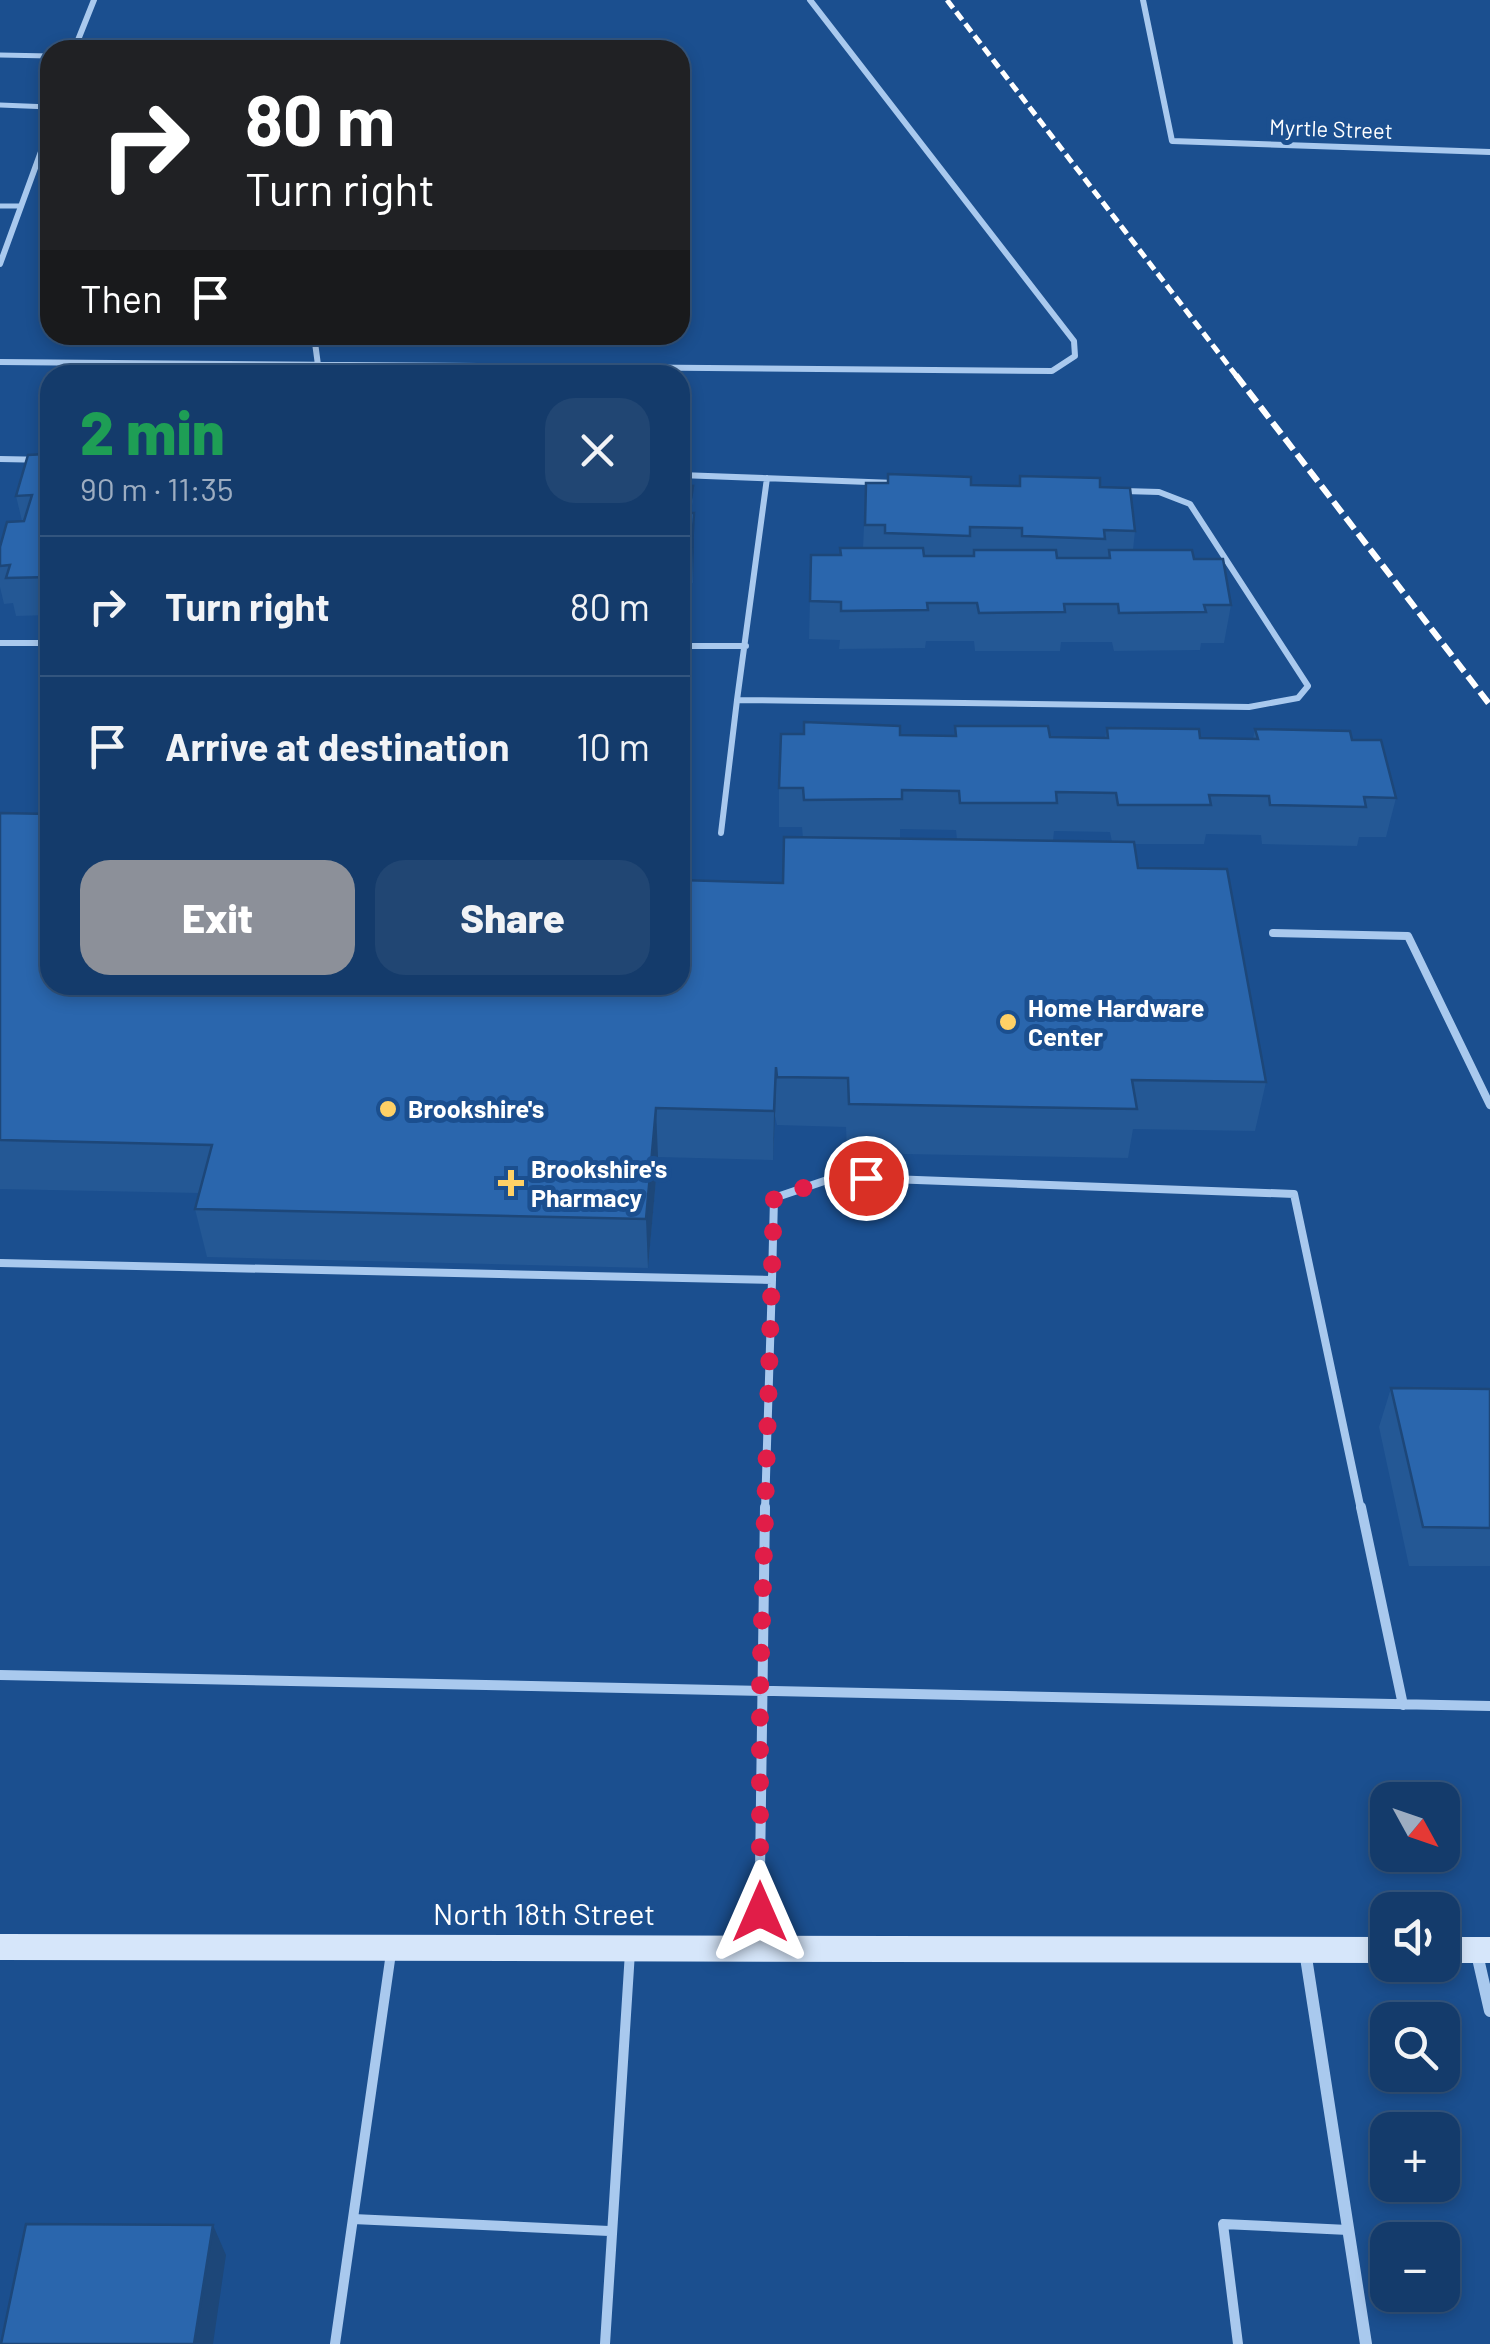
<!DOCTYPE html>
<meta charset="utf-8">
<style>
:root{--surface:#143b6b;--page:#214673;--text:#f1f3f6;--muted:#9dadc1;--line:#33557e;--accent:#8c9099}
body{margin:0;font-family:Barlow,sans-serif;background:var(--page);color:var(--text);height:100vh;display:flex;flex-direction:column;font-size:38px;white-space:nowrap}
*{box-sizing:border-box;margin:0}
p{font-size:32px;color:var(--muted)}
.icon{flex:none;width:55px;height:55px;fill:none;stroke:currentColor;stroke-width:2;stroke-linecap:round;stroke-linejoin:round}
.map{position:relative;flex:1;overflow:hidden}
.panel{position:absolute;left:40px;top:365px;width:650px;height:630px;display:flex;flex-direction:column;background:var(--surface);border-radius:30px;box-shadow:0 5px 15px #0003,0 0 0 2px var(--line)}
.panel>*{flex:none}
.hud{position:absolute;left:40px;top:40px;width:650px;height:305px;border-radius:30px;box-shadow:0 5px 15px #0003,0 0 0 2px var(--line);background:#202124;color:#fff;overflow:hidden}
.needle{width:65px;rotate:130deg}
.fabs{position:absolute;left:1370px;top:1782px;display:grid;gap:20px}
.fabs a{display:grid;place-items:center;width:90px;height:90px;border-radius:20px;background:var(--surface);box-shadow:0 5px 15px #0003,0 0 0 2px var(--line);font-size:50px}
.pin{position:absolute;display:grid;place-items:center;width:85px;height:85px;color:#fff;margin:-42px;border:5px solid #fff;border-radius:50%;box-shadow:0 2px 10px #0007}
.me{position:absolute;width:110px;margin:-55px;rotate:0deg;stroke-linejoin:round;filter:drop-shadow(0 0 8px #0008)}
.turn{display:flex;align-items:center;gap:35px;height:210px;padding:0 40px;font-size:45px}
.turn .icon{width:130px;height:130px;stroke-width:2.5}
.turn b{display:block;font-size:70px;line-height:85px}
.then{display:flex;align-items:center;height:95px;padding:0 40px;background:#0003;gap:20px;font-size:38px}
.round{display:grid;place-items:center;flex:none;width:105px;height:105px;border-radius:30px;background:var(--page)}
.headline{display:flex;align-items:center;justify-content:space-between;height:170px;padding:0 40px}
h1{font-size:60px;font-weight:800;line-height:75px;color:#1e9e55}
.cta{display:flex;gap:20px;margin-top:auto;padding:20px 40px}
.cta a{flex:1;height:115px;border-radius:30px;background:var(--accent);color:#fff;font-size:40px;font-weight:800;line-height:115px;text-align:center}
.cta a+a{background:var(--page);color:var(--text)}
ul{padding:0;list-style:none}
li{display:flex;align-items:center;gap:30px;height:140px;padding:0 40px;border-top:2px solid var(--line)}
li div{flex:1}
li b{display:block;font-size:38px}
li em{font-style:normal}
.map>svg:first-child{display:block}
</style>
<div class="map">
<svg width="1490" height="2344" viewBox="0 0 1490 2344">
<rect width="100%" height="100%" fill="#1b4f8f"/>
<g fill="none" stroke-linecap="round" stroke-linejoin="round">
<path stroke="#a9c9ee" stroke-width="5" d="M0 55 50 56
M0 105 50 107
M0 206H21"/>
<path stroke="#a9c9ee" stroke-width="6" d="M0 459 50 460
M680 475 895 483
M767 478 737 700 1249 707 1298 698 1308 686 1190 504 1159 492 1124 491
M0 643H50
M680 646H746
M721 833 737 700"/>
<path stroke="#a9c9ee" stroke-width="8" d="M1273 933 1408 936 1490 1105
M0 1263 772 1280 765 1510
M772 1280 774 1198 836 1177 1294 1194 1361 1510"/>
<path stroke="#a9c9ee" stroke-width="10" d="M1361 1507 1403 1705
M0 1675 1490 1706
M759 1944 765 1507
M353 2219 609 2231
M335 2344 391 1953
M605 2344 630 1952
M1238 2344 1223 2224 1348 2230"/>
<path stroke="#a9c9ee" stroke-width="6" d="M1143 0 1172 141 1490 152
M74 50 94 0
M435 50 443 49
M0 264 50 127
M314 335 318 365
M0 362 1052 371 1075 356 1074 341 810 0"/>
<path stroke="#a9c9ee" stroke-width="12" d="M1305 1951 1366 2344
M1477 1954 1490 2011"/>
<path fill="#d6e6fa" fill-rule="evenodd" d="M0 1934 1388 1937V1963L0 1960Z
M1442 1937H1490V1963H1442Z"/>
<path stroke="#fff" stroke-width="5" stroke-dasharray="10 5" stroke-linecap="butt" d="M947 0 1238 378"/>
<path stroke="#fff" stroke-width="6" stroke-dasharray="14 6" stroke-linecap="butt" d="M1236 375 1490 705"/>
</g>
<path fill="#245895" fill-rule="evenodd" d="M50 441V615L16 616 13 603 4 604 0 587V547L22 521 16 496 45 454Z
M1020 476 1100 487 1135 531 1133 550 1194 559 1231 605 1224 643H1201L1200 650 1114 651 1112 642H1061L1060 651H975L974 641H926L925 648 839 649 840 640 809 639 811 555H840V548H863L866 483 1019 486Z
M680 485 693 499 691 513 694 551 693 583H680Z
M955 726 1050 737 1105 738 1107 728 1200 738 1253 739 1255 729 1352 740 1396 798 1386 837H1359L1357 846 1262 844 1261 835 1206 834 1204 844H1134L1138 868 1266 1082 1255 1131 1133 1129 1128 1158 847 1153 846 1127 777 1125 775 1116 773 1160 658 1157 648 1268 207 1257 195 1209 199 1193 0 1189V813L50 985 783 883 803 838 802 827H779V788L900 735 955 736ZM900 829 956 830 957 840 852 838H900ZM1054 831 1110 832 1112 842 1053 841Z
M1391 1388 1490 1389V1566H1409L1379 1427Z"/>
<path fill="#1d4779" d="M694 513V551L693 583 692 546Z
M776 1067 775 1116 773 1160 774 1111Z
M656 1108 658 1157 648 1268 646 1219Z
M213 2225 226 2255 213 2344H194Z"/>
<path fill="#2a66ad" stroke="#1d4779" stroke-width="2.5" d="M49 441 50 577 6 578 10 565 0 566V547L7 522 24 521 32 495 16 496 28 455 45 454Z
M888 474 971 477V485L1020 486V476L1100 478V487L1130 488 1135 531 1104 530 1105 539 1022 536V528L970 527V536L885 533V525H865L866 483H888Z
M680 485 693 486 689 513H680Z
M680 513H694L692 546 680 545Z
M840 548H923L924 556H974V550H1056L1057 558H1110L1109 550H1192L1194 559H1223L1231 605H1204L1206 612 1119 613 1118 604H1064L1065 612 979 613 977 603H927L928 610 841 611V602L810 601 811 555H841Z
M804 722 900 726V735L956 736 955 726H1048L1050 737 1108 738 1107 728 1199 729 1200 738 1258 739 1255 729 1350 731 1352 740H1381L1396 798 1364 797 1366 807 1270 805 1269 796 1209 795 1211 805H1118L1116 793 1056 792 1057 803H960L959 791 902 790V799L804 800 803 788H779L781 734H804Z
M0 813 50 814V985H680V880L783 883 784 837 1134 842 1138 868 1227 869 1266 1082 1132 1080 1137 1109 849 1104 848 1078 777 1077 776 1067 774 1111 656 1108 646 1219 195 1209 212 1145 0 1140Z
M1391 1388 1490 1389V1528L1423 1527Z
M26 2224 213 2225 194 2344H1Z"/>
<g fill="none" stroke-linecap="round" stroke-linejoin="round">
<path stroke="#e11d48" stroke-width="18" stroke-dasharray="0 32.4" d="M760 1912V1691L774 1198 836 1177 866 1178"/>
</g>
<g fill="#ffd166" stroke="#1b4f8f" stroke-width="4">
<circle cx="1008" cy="1022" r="10"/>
<circle cx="388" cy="1109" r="10"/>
<path d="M506 1168h10v10h10v10h-10v10h-10v-10h-10v-10h10z"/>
</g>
<g text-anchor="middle" stroke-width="10" stroke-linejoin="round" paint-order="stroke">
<g font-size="22" fill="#fff" stroke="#1b4f8f">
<text transform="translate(1331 129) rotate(2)" y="8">Myrtle Street</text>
</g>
<g font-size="25" font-weight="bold" fill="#fff" stroke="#1b4f8f" text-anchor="start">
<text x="1028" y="1017">Home Hardware<tspan x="1028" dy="29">Center</tspan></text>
<text x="408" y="1118">Brookshire's</text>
<text x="531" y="1178">Brookshire's<tspan x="531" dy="29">Pharmacy</tspan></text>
</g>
<g font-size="30" fill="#fff" stroke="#1b4f8f">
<text x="544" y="1925">North 18th Street</text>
</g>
</g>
</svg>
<div class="fabs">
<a><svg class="needle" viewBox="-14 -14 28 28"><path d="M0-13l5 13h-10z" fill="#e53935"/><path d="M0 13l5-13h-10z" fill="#9dadc1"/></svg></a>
<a><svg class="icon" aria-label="sound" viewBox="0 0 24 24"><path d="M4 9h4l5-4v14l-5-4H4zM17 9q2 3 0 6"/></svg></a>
<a><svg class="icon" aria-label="search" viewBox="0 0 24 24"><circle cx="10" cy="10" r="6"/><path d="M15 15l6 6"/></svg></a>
<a>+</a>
<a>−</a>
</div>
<div class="pin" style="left:866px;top:1178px;background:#d93025"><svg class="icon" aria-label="arrive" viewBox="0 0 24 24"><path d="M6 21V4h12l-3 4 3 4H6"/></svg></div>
<svg class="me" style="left:760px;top:1912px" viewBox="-20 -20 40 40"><path d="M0-17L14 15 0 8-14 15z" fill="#e11d48" stroke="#fff" stroke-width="4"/></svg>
<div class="hud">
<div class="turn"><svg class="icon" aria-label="right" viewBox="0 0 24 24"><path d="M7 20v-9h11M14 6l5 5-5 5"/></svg><div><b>80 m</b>Turn right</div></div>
<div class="then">Then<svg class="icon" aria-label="arrive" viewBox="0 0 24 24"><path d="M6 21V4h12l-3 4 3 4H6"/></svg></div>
</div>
<section class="panel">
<div class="headline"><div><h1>2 min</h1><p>90 m · 11:35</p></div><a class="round"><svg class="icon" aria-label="close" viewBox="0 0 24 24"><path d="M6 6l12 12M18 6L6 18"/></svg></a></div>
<ul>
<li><svg class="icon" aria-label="right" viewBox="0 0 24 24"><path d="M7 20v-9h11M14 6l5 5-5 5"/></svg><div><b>Turn right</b></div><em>80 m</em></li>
<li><svg class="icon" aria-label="arrive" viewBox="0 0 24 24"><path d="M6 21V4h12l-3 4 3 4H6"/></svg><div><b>Arrive at destination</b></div><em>10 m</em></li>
</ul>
<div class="cta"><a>Exit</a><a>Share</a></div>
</section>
</div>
